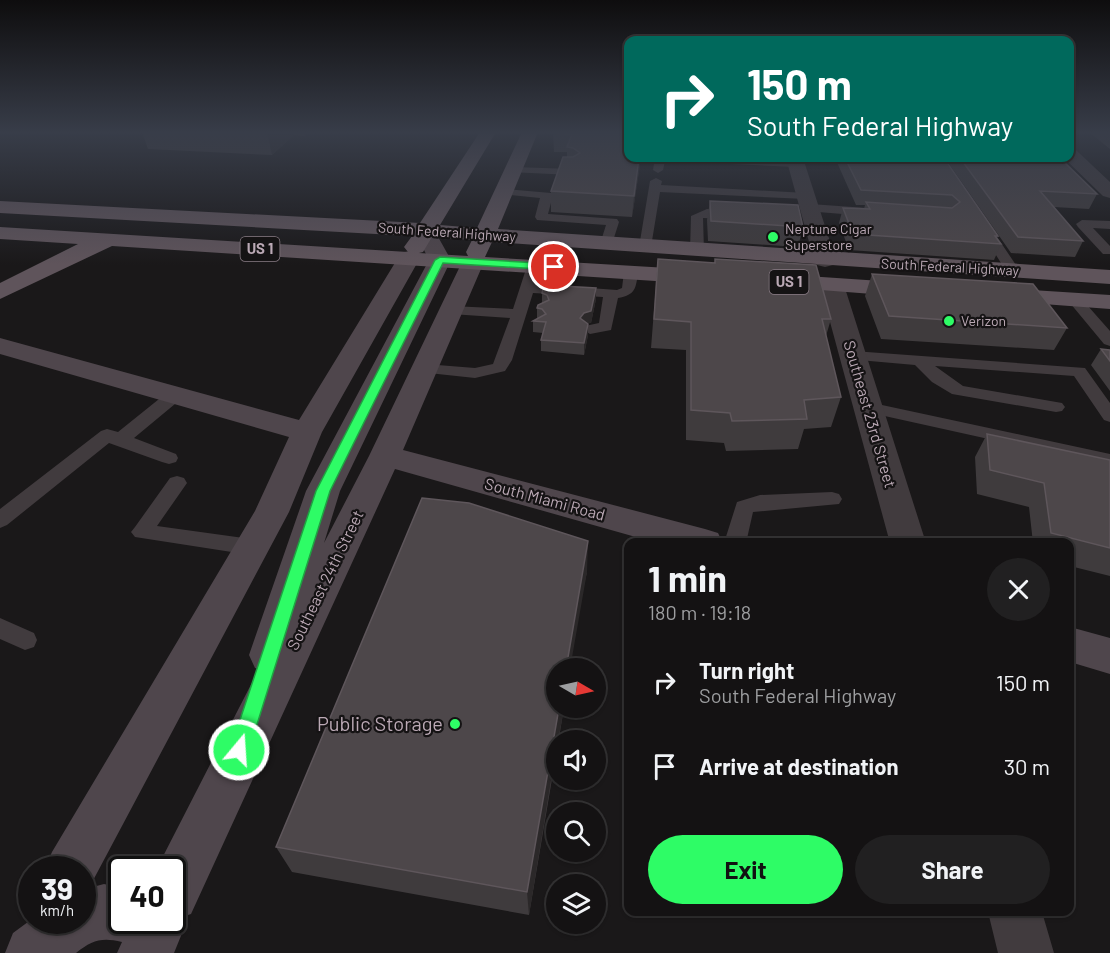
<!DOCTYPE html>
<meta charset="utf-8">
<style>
:root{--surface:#141213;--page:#212021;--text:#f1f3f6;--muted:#9d9ea0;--line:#333233;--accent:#2efc66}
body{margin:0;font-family:Barlow,sans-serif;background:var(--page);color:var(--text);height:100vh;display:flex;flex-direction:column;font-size:22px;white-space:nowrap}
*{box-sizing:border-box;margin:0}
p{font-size:20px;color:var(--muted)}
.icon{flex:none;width:33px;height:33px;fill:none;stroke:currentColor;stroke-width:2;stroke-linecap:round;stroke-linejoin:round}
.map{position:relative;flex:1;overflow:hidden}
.details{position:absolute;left:624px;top:538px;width:450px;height:378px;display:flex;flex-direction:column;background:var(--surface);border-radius:12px;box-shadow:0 2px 4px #0004,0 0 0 2px var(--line)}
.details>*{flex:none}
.guide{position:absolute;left:624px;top:36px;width:450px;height:126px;border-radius:12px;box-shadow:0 2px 4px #0004,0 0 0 2px var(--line);background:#00695c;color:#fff;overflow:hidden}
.needle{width:39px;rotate:99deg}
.fabs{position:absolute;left:546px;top:658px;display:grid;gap:12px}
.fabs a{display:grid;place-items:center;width:60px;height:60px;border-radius:50%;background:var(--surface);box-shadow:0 2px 4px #0004,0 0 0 2px var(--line);font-size:30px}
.speed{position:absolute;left:18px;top:856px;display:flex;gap:12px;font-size:30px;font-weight:700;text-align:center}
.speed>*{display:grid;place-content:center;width:78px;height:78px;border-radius:50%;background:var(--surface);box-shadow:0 2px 4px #0004,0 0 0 2px var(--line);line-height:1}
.speed small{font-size:15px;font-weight:400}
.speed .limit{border:3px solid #111;border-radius:9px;background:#fff;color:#111}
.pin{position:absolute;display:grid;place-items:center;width:51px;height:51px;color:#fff;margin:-26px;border:3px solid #fff;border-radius:50%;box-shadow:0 2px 6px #0007}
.me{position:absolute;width:66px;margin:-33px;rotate:18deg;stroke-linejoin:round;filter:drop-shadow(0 0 4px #0008)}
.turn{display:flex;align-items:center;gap:21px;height:126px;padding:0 24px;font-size:27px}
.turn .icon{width:78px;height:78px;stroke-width:2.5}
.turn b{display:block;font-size:42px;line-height:51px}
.round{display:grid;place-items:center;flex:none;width:63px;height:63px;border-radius:32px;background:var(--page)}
.overview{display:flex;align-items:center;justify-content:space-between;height:102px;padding:0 24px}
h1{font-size:36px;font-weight:700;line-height:45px}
.cta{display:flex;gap:12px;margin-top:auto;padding:12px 24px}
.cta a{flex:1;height:69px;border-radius:36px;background:var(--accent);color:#111;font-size:24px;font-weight:700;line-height:69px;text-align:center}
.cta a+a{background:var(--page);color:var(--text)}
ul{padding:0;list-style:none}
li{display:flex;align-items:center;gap:18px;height:84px;padding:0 24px}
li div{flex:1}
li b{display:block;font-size:22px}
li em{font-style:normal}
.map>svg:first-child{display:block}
</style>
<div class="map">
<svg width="1110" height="953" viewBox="0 0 1110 953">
<rect width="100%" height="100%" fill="#1a1819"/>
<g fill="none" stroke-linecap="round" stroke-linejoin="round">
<path fill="#413b3e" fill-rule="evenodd" d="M655 158H720L796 161 801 164 796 167 665 161 663 170 658 173 653 170Z
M514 167 572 169 577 172 572 175 510 172V168Z
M656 178 662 181 661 185 806 193 812 196 806 199 660 192 651 247 645 251 639 247 650 181Z
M504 189 551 193 553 195 548 214 617 219 619 222 612 244 606 248 600 244 606 225 537 220 535 217 540 198 500 194 498 192Z
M810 204 867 208 873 212 867 216 806 211 804 208Z
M707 209 733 211 739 215 733 219 703 218 704 251 697 255 692 254 690 251 691 216Z
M1082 220 1110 221V229L1093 228 1110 246V254H1103L1078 227 1076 224Z
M985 224 989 225 1020 271 1018 274H1008L1006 271 979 228Z
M534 262 541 266 535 284 617 290 622 288 624 272 631 268 638 272C636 289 635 295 618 298L611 330 590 334 582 329 585 326 599 323 603 297 533 293 512 360 505 371 475 378 419 372 417 369 425 364 475 368 493 364 510 318 451 314 444 310 451 306 513 309 527 266Z
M1075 296 1080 297 1110 331V346L1104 344 1070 303 1068 300Z
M853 351 1085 368 1110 403V422L1104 420 1074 376 935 366 963 386 1062 403 1065 407 1062 411 1056 412 952 394 932 382 915 365 847 359 845 356Z
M175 390 181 391 184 395 181 399 134 438 176 454 178 458 176 462 169 464 162 462 109 443 7 525 0 528V509L101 431 107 429 118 432 169 391Z
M868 402 1110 454V466L862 411 859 407 862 403Z
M177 476 184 478 187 483 157 526 251 539 259 541 262 547 259 553 251 555 135 537 131 532 135 527 170 478Z
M832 492 839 494 842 499 839 504 753 512 746 543H724L737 502 760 495Z
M0 618 34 633 37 640 34 647 25 650 0 639Z"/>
<path fill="#413b3e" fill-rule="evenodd" d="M1070 149 1076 150 1110 182V198L1103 196 1064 158H1070Z
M786 158H803L836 260 833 265 825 267 817 265 814 260Z
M832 278 840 280 844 285 926 543H890L820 285 824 280Z
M988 912H1042L1054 953H998Z"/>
<path fill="#4f464c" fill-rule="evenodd" d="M425 224 432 226 451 260 340 491 324 543 369 456 462 262 465 257 473 255 481 257 484 262 403 450 705 529 718 533 723 543H657L395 469 191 914 185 916 187 921 174 953H117L122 942C102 937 92 940 76 953H5L13 933 32 919V921H82V870H44L52 852 255 511 289 437 0 354V338L299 420 401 253 409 251 417 253 420 258 322 432 289 512 89 888 104 884 122 888V921H172V870H156L259 669 255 668 249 655 306 491 429 260 414 230 418 226Z
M1070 627 1110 638V674L1070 662Z"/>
<path fill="#5f545b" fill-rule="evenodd" d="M480 132H496L440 225 477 228 522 132H538L498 229 1110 270V284L492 242 485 257 702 270 710 272 714 277 710 282 702 284 112 246 0 299V283L78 244 0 239V227L408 252 404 247 412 236 0 213V201L420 223ZM432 237 472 240 466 252 468 256 419 253 423 252Z
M777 274 911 283 919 285 923 290 919 295 911 297 769 286 765 281 769 276Z
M999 288 1110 295V309L990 300 987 295 990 290Z"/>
</g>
<path fill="#3f3b3d" d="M142 132H309L305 136 294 135 272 155 148 149Z
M628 132 641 158 632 217 551 212V191L567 157V152H554L553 133Z
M1089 132H1110V149Z
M835 158H944L998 236 997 238 1001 244 994 260 849 250 839 223 843 208 864 209 865 205H856Z
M945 158H1060L1097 194 1089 209 1054 207 1083 241 1075 257 1011 253Z
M710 201 803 227 798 247 708 241 707 220Z
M658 259 715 263V259L831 319 826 336 841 397 831 427 804 429 798 449 726 451 724 443 686 440V350L651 348Z
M872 274 1067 328 1054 350 881 339 865 296Z
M542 293 596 299 591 323H587L588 335 584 355 541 351V340L543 333 533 332V321L537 319V308L542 303Z
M1101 349 1110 350V391L1091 365Z
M987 434 1110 460V576L1070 566V543H1033L1029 507 977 494 975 457Z
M587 572 556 708H564L529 915 292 872 276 847Z"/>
<path fill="#2b2829" d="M267 132H293L294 135 272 155Z
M304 132H309L305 136Z
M639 158H641L632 217 634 196Z
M596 288V299L591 323 583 324 580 318Z
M588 324V335L584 355V343Z
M588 541 587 572 570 669H566Z
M559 708H564L558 741H556V750L529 915 527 892Z"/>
<path fill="#4d474a" stroke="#5e565b" stroke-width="1.5" d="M554 132H628V158H639L634 196 551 191 563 157H573L580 153 573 148 567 147 572 134 553 133Z
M845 158H944L998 236H995L1001 244 853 234 843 208 870 209 866 202 952 208 960 202 952 195 861 190Z
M960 158H1060L1097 194 1040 191 1083 241 1018 237Z
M710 201 798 205 803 227 711 221Z
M658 259 715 263V259L816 265 831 319H822L841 397 804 400 807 419 732 421 730 413 691 410V322L654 319Z
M872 274 1033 284 1067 328 889 316Z
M544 285 596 288 591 311 584 313 580 318 588 324 584 343 541 340 546 322 533 321 546 314 542 309 537 308 538 305 549 300 547 295 542 293Z
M1101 349 1110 350V361Z
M987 434 1110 460V548L1051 533 1044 483 990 470Z
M422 498 469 503 588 541 566 669H556V708H559L527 892 276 847Z"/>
<linearGradient id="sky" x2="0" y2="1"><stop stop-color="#0e0d0e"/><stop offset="0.5" stop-color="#383d49"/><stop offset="1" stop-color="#383d49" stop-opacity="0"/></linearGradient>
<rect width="1110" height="265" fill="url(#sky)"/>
<path fill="#2efc66" stroke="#1ea442" stroke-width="1.5" d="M440 257 554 264 558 267 554 270 443 263 330 491 249 750 246 756 239 759 232 756 230 750 316 491 435 260Z"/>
<g fill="#2efc66" stroke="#151314" stroke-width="2">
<circle cx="773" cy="237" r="6"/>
<circle cx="949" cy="321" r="6"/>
<circle cx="455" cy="724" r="6"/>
</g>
<g text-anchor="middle" stroke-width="4.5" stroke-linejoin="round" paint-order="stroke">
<g font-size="14" fill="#bba9b5" stroke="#151314" text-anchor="start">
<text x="785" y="234">Neptune Cigar<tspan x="785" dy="16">Superstore</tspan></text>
<text x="961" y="326">Verizon</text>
</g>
<g font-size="14" fill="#bba9b5" stroke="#151314">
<text transform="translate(447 232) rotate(4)" y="5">South Federal Highway</text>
<text transform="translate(950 267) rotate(3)" y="5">South Federal Highway</text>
</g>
<g fill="#151314" stroke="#897c85" stroke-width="1.5">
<rect x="240.5" y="237" width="39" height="24" rx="4.5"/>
<rect x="769.5" y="270" width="39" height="24" rx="4.5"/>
</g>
<g font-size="15" font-weight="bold" fill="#bba9b5">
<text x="260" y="254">US 1</text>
<text x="789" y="287">US 1</text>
</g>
<g font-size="16" fill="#bba9b5" stroke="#151314">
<text transform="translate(870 414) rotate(74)" y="6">Southeast 23rd Street</text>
<text transform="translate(545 499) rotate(15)" y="6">South Miami Road</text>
<text transform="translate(325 580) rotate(-64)" y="6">Southeast 24th Street</text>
</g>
<g font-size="20" fill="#bba9b5" stroke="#151314" text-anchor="end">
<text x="443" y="731">Public Storage</text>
</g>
</g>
</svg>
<div class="fabs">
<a><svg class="needle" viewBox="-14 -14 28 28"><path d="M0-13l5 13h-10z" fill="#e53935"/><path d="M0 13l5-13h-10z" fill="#9d9ea0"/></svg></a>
<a><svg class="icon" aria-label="sound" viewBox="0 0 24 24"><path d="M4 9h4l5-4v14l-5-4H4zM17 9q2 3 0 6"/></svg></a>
<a><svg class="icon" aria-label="search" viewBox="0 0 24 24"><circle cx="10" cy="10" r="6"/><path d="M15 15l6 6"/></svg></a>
<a><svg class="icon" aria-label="layers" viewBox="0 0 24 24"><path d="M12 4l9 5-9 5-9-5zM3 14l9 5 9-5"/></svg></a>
</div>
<div class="speed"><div>39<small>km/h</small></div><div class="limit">40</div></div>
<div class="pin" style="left:554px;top:267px;background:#d93025"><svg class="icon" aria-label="arrive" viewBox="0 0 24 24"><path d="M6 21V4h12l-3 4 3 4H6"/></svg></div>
<svg class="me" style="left:239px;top:750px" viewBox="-20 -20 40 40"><circle r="17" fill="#2efc66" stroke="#fff" stroke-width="3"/><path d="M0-11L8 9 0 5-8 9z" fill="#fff"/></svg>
<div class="guide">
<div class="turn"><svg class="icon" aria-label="right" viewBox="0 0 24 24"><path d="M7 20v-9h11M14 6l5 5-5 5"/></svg><div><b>150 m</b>South Federal Highway</div></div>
</div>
<section class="details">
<div class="overview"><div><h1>1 min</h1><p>180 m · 19:18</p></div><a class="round"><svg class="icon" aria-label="close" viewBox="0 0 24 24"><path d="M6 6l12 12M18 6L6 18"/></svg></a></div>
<ul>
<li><svg class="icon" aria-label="right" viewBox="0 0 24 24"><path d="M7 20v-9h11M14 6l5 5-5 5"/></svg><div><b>Turn right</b><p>South Federal Highway</p></div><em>150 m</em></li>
<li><svg class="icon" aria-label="arrive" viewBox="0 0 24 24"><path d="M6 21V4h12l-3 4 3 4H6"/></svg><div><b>Arrive at destination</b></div><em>30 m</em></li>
</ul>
<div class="cta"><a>Exit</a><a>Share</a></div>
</section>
</div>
